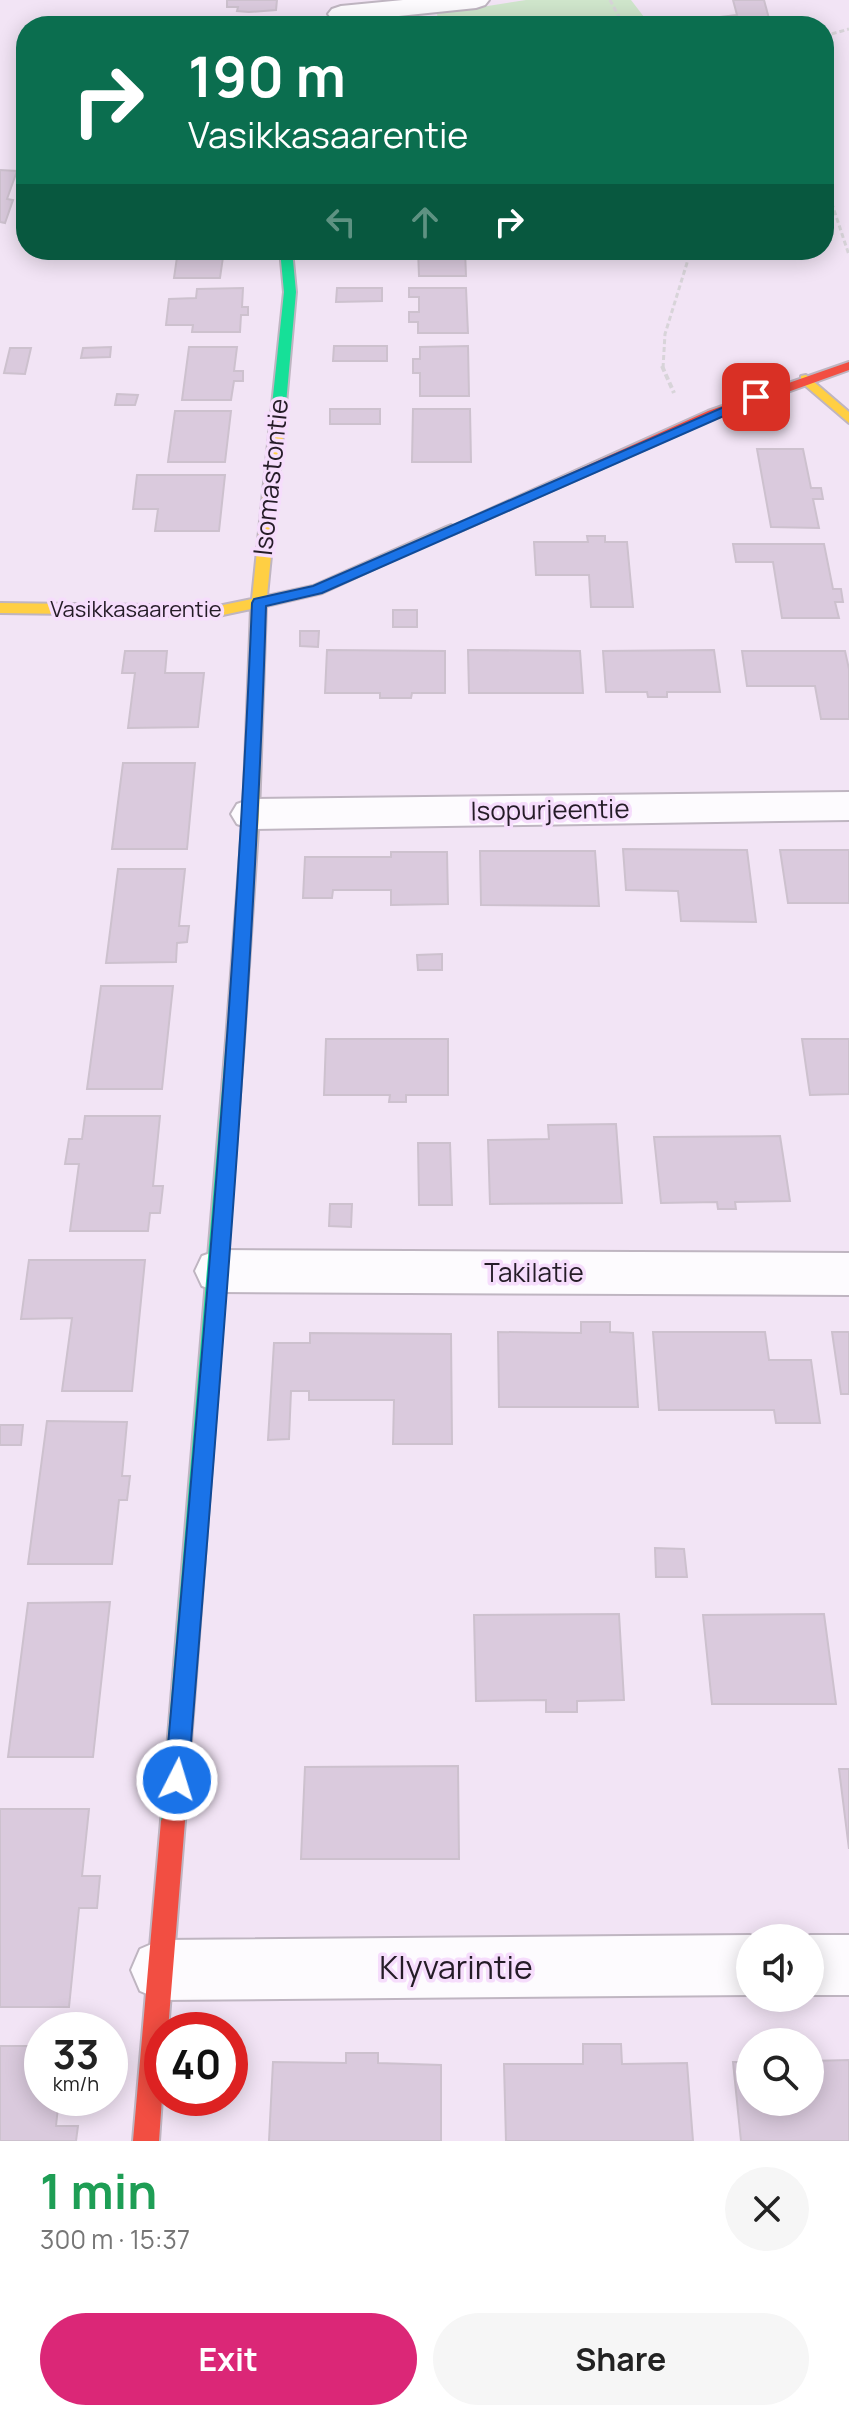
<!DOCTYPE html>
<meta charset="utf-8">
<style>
:root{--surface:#fff;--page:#f6f6f6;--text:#222;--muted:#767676;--accent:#db2777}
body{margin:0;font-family:Manrope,sans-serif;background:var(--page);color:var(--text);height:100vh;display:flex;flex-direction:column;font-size:30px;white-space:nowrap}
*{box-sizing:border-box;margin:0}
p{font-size:26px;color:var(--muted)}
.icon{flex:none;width:44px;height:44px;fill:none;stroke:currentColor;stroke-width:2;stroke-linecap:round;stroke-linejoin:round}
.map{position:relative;height:2141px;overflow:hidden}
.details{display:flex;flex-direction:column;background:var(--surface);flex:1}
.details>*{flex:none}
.guide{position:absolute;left:16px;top:16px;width:818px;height:244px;border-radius:32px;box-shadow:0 4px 20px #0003;background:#0b6e4f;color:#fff;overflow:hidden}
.fabs{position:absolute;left:736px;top:1924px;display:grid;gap:16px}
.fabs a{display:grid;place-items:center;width:88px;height:88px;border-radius:50%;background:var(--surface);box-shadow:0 4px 20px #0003;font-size:40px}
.speed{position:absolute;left:24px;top:2012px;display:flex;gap:16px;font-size:40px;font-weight:700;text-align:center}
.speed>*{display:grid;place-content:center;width:104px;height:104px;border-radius:50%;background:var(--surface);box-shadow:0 4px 20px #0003;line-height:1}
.speed small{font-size:20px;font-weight:400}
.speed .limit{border:12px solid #d22;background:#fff;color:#111}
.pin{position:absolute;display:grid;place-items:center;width:68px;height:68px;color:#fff;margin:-34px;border-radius:16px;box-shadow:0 4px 12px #0006}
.me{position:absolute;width:88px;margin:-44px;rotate:5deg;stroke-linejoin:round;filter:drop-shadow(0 0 6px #0008)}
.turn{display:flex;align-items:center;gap:28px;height:168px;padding:0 40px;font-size:36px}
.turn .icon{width:104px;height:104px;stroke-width:2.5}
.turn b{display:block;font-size:56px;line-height:68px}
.lanes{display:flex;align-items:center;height:76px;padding:0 40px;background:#0003;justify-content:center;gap:40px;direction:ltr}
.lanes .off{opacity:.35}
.round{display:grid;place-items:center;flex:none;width:84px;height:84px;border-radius:42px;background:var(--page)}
.overview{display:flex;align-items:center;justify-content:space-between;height:136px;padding:0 40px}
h1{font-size:48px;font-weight:700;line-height:60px;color:#1e9e55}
.cta{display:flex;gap:16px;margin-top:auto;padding:16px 40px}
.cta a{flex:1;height:92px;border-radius:48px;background:var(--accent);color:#fff;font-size:32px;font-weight:700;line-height:92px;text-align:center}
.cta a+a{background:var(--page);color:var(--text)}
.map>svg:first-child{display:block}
</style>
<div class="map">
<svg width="849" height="2141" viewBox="0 0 849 2141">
<rect width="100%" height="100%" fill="#f2e4f5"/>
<path fill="#cfe5cb" d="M526 0H631L651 26H439L437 14Z"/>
<path fill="#dacadd" stroke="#cdc1ce" stroke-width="2" d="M227 0H277L276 10 249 12 237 11 238 7H227Z
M733 0H764L771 26H712L710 18 737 15Z
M74 21 111 22 109 26H72Z
M0 170 17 171 7 199 13 200 5 223 0 222Z
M178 250H224L220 278H174Z
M418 250H465L466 276H419Z
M243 288 242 307H248V315H241L240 332H192L193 325H166L169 299 196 298 197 289Z
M337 288H382V301L336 302Z
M409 288H466L468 333H418V322H409V312H419V297H409Z
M334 346H387V361H333Z
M468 346 469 396H420V373H413V359H420V347Z
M111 347 110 357 81 358 83 348Z
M189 347H237L234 371H243V381H234L231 400H182Z
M10 348H31L25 374 4 373Z
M117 394 138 395 135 405H115Z
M330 409H380V424H330Z
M413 409H470L471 462H412Z
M175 411H231L225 462H168Z
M757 449H803L811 488H821L823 499H813L819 528 771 527Z
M137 475H225L219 531H155L158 509H133Z
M587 536H605V542H627L633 607H591L589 575H536L534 542H588Z
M733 544H824L833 589H841L843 602H835L839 618H782L773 562H736Z
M393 610H417V627H393Z
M300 631H319L318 647 300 646Z
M327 650 445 651V693H412L411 698H380V693H325Z
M468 650 580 651 583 693H469Z
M714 650 720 692H667V697H648L647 692H606L603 651Z
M125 651H167L165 673H204L198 727 128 728 135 673H122Z
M742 651H845L849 669V719H821L815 686H747Z
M123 763H195L187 849H112Z
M623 849 747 850 756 922 681 921 678 891 626 890Z
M780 850H849V903H788Z
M480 851H595L599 906 481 905Z
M391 852H447L448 904 391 905V890H333L332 898H303L305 857H391Z
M118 869H185L179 926H189L187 942 177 943 176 962 106 963Z
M442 954V970H418L417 955Z
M101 986H173L162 1089H87Z
M326 1039H448V1095H406V1102H389L390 1095H324Z
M802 1039H849V1094L810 1095Z
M85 1116H160L153 1186H163L160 1213H150L148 1231H70L79 1164H65L69 1139H82Z
M616 1124 622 1203 490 1204 488 1140 549 1139 548 1125Z
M780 1136 790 1201 735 1202 736 1209H718L717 1202 661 1203 654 1137Z
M418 1143H450L452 1205H419Z
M330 1204H352L351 1227 329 1226Z
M29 1260H145L132 1391H62L72 1318 21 1319Z
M581 1322H610V1332L633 1333 638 1407H499L498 1332 581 1333Z
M653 1332H765L769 1360H811L820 1423H776L774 1410H659Z
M832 1332H849V1394H841Z
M310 1333 451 1334 452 1444H393L394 1400H309V1391H291L289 1439 268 1440 274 1343H310Z
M47 1421 127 1422 122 1476H130L127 1500H119L112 1564H28Z
M0 1425H23L21 1445H0Z
M655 1548 684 1549 687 1577H656Z
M110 1602 93 1757H8L28 1603Z
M619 1614 624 1700 577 1701V1712H546V1700L476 1701 474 1615Z
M824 1614 836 1704H712L703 1615Z
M458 1766 459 1859H301L305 1767Z
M839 1769H849V1849Z
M0 1809H89L82 1876H100L97 1908H79L69 2007H0Z
M583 2044H621L622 2064 687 2063 693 2141H506L504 2064H583Z
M0 2046H42V2098H59L56 2126H78L76 2141H0Z
M346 2053H378V2063L441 2065V2141H269L273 2062 346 2063Z
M849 2060V2141H741L733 2062H750V2102H810V2061Z"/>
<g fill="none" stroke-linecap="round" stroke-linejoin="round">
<g stroke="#bfb5c1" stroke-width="4">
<path id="street" d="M403 0H489L485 5 476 8 341 22 332 19 328 14 332 9 341 6Z
M849 792V820L251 829 237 824 231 814 237 804 251 799Z
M219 1250 849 1253V1295L219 1292 202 1286 195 1271 202 1256Z
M750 1935 757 1938H750V1995L161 2000 140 1991 131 1970 140 1949 161 1940Z
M810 1935H849V1995H810V1938H803Z"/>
</g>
<g stroke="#bfb5c1" stroke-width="4">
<path id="fast" d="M280 250H292L296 292 285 415 278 419 271 415 284 292Z
M235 1034 241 1036 244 1041 185 1821 181 1829 173 1833 165 1829 161 1821 226 1041 229 1036Z"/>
</g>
<g stroke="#bfb5c1" stroke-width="4">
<path id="slow" d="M806 375 849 412V423L801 382V376Z
M278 411 285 415 267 596 313 586 446 527 451 525 458 530 322 593 266 606 259 814 244 1041 241 1046H229L226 1041 243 814 251 609 218 616 0 613V603L218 606 252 599 271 415Z"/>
</g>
<g stroke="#bfb5c1" stroke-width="4">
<path id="jam" d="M849 362V370L718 417 456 533 451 535 444 530 708 411Z
M173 1809 181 1813 185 1821 168 2030H162V2098L159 2141H133L161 1821 165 1813Z"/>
</g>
<path stroke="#d8d4d9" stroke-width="3" stroke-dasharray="5 3" stroke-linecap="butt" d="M610 0 624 26
M553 26 561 21
M824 36 849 29
M824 180 849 255
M663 368 665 334 691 250"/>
<path stroke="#d8d4d9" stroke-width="4" stroke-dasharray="6 3" stroke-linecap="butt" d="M662 366 674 393"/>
<use href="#street" fill="#fdfbfe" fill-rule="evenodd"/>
<use href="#fast" fill="#16e098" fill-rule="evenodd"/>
<use href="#slow" fill="#ffcf43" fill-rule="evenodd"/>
<use href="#jam" fill="#f24e42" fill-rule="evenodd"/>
</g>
<path fill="#1a73e8" stroke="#114b97" stroke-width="2" d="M756 393 760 394V400L322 593 266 606C254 998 219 1389 188 1780L185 1788 177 1791 169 1788 165 1780C199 1388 236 996 252 603L254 599 313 586Z"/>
<g text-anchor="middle" stroke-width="7" stroke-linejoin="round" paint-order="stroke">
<g font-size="22" fill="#251c27" stroke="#f6ddfc">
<text x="136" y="617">Vasikkasaarentie</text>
</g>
<g font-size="26" fill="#251c27" stroke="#f6ddfc">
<text transform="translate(271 477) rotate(-84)" y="9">Isomastontie</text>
<text transform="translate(550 810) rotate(-1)" y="9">Isopurjeentie</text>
<text x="534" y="1282">Takilatie</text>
</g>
<g font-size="32" fill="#251c27" stroke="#f6ddfc">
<text x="456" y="1979">Klyvarintie</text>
</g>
</g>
</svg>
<div class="fabs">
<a><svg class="icon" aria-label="sound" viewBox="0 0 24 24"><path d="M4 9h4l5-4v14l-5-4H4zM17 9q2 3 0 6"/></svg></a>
<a><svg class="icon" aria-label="search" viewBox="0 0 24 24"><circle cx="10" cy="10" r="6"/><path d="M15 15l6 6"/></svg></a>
</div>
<div class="speed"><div>33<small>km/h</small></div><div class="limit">40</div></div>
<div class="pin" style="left:756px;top:397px;background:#d93025"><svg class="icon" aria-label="arrive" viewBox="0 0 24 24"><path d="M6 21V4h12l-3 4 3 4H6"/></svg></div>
<svg class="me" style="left:177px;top:1780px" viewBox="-20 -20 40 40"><circle r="17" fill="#1a73e8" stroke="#fff" stroke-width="3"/><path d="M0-11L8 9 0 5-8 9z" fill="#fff"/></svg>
<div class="guide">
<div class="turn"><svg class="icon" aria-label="right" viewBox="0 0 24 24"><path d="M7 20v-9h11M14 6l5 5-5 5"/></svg><div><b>190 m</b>Vasikkasaarentie</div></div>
<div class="lanes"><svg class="icon off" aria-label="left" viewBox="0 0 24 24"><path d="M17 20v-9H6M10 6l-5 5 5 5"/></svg><svg class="icon off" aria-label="ahead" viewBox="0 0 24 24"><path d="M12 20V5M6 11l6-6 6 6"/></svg><svg class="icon" aria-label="right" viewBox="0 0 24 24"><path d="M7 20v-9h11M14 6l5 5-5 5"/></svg></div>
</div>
</div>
<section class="details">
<div class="overview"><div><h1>1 min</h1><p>300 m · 15:37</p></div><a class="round"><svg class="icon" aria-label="close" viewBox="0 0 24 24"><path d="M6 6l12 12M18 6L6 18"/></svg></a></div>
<div class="cta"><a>Exit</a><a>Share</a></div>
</section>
